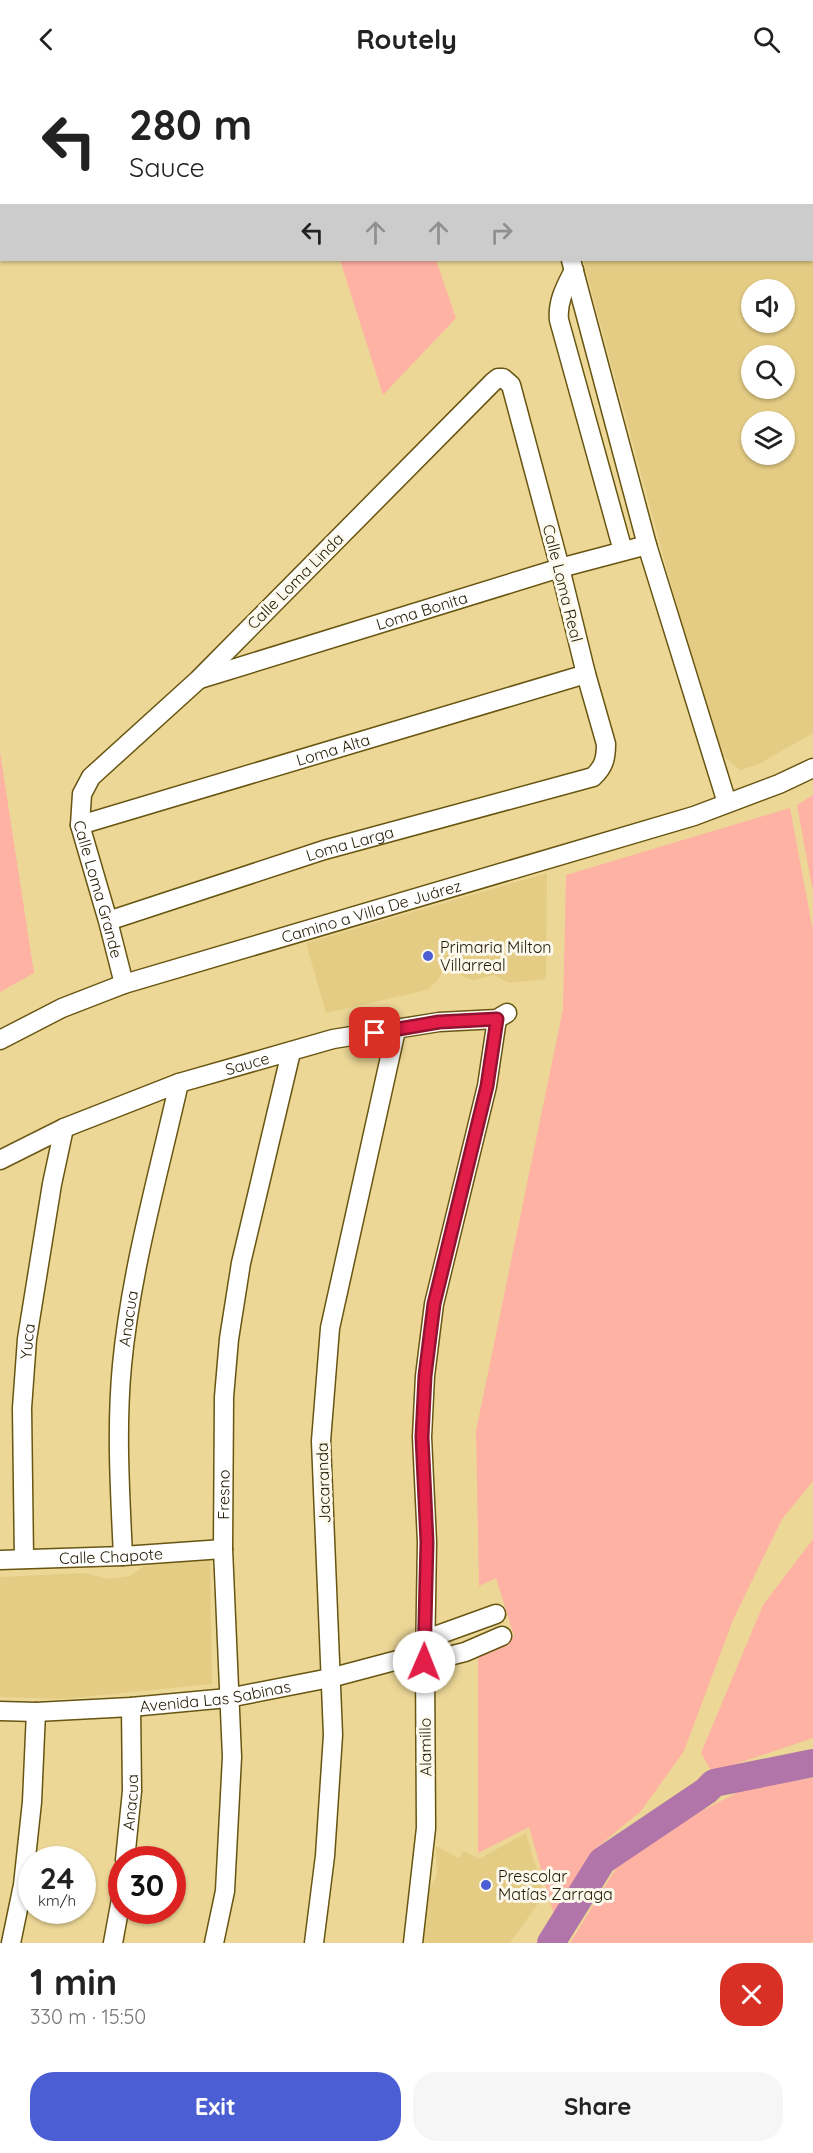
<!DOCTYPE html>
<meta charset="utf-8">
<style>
:root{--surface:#fff;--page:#f6f6f6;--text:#222;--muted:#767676;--accent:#4b5ed3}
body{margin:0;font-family:Quicksand,sans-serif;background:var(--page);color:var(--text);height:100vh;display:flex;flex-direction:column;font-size:22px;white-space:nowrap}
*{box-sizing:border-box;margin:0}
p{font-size:20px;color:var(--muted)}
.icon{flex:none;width:33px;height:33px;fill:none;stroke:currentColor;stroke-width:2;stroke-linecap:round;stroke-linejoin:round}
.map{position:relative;height:1865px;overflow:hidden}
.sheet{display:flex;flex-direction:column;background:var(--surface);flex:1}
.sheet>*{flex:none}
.top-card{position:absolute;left:0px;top:0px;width:813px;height:183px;box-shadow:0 2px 4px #0004;background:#fff;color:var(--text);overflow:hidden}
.tools{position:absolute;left:741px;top:201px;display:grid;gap:12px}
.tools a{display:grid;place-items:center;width:54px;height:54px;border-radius:50%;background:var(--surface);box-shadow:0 2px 4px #0004;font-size:30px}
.speed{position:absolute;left:18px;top:1768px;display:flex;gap:12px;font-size:30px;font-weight:700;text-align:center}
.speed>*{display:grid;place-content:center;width:78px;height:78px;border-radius:50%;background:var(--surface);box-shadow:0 2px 4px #0004;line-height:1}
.speed small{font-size:15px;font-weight:400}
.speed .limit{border:9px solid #d22;background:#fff;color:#111}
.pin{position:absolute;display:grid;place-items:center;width:51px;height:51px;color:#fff;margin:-26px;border-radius:12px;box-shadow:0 3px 9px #0006}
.me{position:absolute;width:66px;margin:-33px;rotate:1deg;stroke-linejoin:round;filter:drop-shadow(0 0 4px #0008)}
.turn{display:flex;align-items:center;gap:21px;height:126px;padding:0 30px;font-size:27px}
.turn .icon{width:78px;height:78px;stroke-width:2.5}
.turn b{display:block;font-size:42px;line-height:51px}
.lanes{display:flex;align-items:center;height:57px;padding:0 30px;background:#0003;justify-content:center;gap:30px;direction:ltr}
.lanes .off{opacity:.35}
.round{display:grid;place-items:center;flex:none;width:63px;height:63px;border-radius:24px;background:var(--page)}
.overview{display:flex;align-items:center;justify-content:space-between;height:102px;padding:0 30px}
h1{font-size:36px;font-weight:700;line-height:45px}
.button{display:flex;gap:12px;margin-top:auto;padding:12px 30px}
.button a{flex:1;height:69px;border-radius:24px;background:var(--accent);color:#fff;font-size:24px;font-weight:700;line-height:69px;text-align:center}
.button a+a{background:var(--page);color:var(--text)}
header{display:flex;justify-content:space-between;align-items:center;height:78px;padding:0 30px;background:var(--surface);font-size:27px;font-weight:700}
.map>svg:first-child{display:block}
</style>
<header><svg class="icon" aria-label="back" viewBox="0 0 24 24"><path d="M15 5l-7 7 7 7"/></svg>Routely<svg class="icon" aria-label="search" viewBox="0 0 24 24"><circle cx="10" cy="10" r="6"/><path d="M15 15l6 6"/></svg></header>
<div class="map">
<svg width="813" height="1865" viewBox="0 0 813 1865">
<rect width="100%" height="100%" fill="#ecd797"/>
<path fill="#e4cc84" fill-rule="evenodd" d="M534 0H813V655L757 687 740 692 716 672 583 182H812V2ZM752 212H784V244H752ZM752 278H784V310H752ZM752 344H784V376H752Z
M547 795 546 901 509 905 494 897 473 902 444 891 437 903 427 912 326 935 306 865Z
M210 1481 212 1606 63 1621 0 1619V1499L84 1495 109 1501 130 1498 144 1488Z
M526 1755 544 1817 510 1865H420L425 1820 437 1797 436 1768 459 1780 464 1773 479 1781Z"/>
<path fill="#feb2a3" d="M299 0H399L400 1 299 2Z
M340 182H436L456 240 383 317Z
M0 674 34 895 0 914Z
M813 717V814L797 727Z
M790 730 813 853V1403L782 1441 733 1542 684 1673 641 1733 594 1772 554 1837 529 1749 478 1775V1580L514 1558 496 1500 479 1508 476 1353 563 931 566 797Z
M813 1461V1660L712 1694 701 1675 763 1527Z
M813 1700V1861L811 1865H570L618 1787 688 1740 748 1709Z"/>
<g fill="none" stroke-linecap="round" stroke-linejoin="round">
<path stroke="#b175a9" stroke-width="28" d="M551 1865 602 1783 706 1713 714 1705 813 1685"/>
<g stroke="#685512" stroke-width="21">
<g id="minor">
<path d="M524 0V2"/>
<path d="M571 182 647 467 727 725"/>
<path d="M574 192C566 208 557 223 559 242L623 473"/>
<path id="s1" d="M200 601 560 490 647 467"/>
<path id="s2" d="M80 747 586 596"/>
<path id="s3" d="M108 843 324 772 593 699C604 689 606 680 606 666L586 596 560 490 511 307 503 300H498L493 304 198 602 91 699 82 716 80 747 108 843 124 906"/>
<path id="s4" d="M0 962 62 930 124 906 694 738 779 706 813 690"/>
<path id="s5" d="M0 1082 64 1050 179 1005 333 961 439 944 497 941 507 935"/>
<path id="s6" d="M123 1478C120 1414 116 1351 122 1287 131 1192 158 1098 179 1005"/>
<path id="s7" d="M24 1481 22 1330 27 1261 52 1106 64 1050"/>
<path id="s8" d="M0 1482 123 1478 223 1471"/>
<path d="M420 1571 435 1558 496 1536"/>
<path id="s9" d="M0 1633 36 1634 131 1629 228 1620 330 1600 413 1578 425 1584 465 1574 502 1558"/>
<path id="s10" d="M125 1782 132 1713 131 1629"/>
<path d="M11 1865 23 1807 32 1724 36 1634"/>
<path d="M113 1865 122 1816"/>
<path id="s11" d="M214 1865 225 1813 232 1679 223 1471 224 1319 229 1261 241 1185 291 974"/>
<path d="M314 1865 325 1778 333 1657 321 1363 330 1250 396 952"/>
<path d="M413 1865 426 1750 425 1584 427 1464 422 1359 425 1298 434 1226 487 1008 497 941"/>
</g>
</g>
<g stroke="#4e784f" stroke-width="26">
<path id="major" d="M0 7 2 6"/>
</g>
<use href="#minor" stroke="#fff" stroke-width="18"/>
<use href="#major" stroke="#a3ccae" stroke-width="22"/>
</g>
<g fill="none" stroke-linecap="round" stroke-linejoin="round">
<g stroke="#92132f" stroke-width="15">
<path id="route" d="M375 955 439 944 497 941 487 1008 434 1226 425 1298 422 1359 427 1464 424 1584"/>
</g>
<use href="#route" stroke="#e11d48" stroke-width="10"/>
</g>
<g fill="#4b5ed3" stroke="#fdf9ed" stroke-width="2">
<circle cx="428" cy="878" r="6"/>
<circle cx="486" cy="1807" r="6"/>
</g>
<g text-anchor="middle" stroke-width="6" stroke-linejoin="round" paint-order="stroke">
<g font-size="16" fill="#221a02" stroke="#fdf9ed">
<text transform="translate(295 503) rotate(-45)" y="6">Calle Loma Linda</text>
<text transform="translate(563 505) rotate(76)" y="6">Calle Loma Real</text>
<text dy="6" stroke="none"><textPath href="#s1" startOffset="232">Loma Bonita</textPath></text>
<text dy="6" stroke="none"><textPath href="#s2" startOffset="264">Loma Alta</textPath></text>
<text dy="6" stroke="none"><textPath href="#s3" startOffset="254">Loma Larga</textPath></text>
<text dy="6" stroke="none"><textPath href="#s3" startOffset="1617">Calle Loma Grande</textPath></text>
<text dy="6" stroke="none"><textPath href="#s4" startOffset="394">Camino a Villa De Juárez</textPath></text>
<text dy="6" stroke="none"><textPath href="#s5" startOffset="266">Sauce</textPath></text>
<text dy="6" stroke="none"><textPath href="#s6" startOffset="238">Anacua</textPath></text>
<text dy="6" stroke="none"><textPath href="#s7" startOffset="218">Yuca</textPath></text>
<text transform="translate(323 1405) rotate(-92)" y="6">Jacaranda</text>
<text dy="6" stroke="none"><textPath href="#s11" startOffset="450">Fresno</textPath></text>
<text dy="6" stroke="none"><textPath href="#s8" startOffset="111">Calle Chapote</textPath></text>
<text dy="6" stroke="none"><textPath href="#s9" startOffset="216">Avenida Las Sabinas</textPath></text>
<text transform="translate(425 1669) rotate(-91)" y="6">Alamillo</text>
<text dy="6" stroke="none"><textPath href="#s10" startOffset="58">Anacua</textPath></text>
</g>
<g font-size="16" fill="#221a02" stroke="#fdf9ed" text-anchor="start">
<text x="440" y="875">Primaria Milton<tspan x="440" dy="18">Villarreal</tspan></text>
<text x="498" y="1804">Prescolar<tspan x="498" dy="18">Matías Zarraga</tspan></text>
</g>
</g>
</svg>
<div class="tools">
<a><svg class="icon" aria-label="sound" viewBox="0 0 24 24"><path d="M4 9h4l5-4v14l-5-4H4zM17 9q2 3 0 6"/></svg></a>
<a><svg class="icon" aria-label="search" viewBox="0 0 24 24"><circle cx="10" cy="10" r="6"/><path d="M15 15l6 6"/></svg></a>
<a><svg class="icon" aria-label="layers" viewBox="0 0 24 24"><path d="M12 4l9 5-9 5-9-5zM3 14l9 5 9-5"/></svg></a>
</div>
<div class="speed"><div>24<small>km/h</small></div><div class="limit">30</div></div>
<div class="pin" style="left:375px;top:955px;background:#d93025"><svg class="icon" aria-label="arrive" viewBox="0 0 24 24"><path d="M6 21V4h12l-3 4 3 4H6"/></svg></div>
<svg class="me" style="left:424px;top:1584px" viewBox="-20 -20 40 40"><circle r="19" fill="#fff"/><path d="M0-13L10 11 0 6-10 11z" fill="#e11d48"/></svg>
<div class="top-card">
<div class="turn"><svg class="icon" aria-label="left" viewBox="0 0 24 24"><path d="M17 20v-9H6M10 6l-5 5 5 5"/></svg><div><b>280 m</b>Sauce</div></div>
<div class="lanes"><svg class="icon" aria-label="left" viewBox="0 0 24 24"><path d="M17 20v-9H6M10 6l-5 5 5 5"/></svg><svg class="icon off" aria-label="ahead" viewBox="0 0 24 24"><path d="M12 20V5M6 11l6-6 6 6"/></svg><svg class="icon off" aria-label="ahead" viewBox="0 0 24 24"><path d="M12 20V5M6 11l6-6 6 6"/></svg><svg class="icon off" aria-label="right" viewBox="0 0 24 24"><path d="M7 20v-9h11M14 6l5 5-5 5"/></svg></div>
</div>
</div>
<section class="sheet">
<div class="overview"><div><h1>1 min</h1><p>330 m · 15:50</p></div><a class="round" style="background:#d93025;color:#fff"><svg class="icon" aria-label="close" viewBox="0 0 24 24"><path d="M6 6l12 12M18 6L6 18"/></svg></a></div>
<div class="button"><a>Exit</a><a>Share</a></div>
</section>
